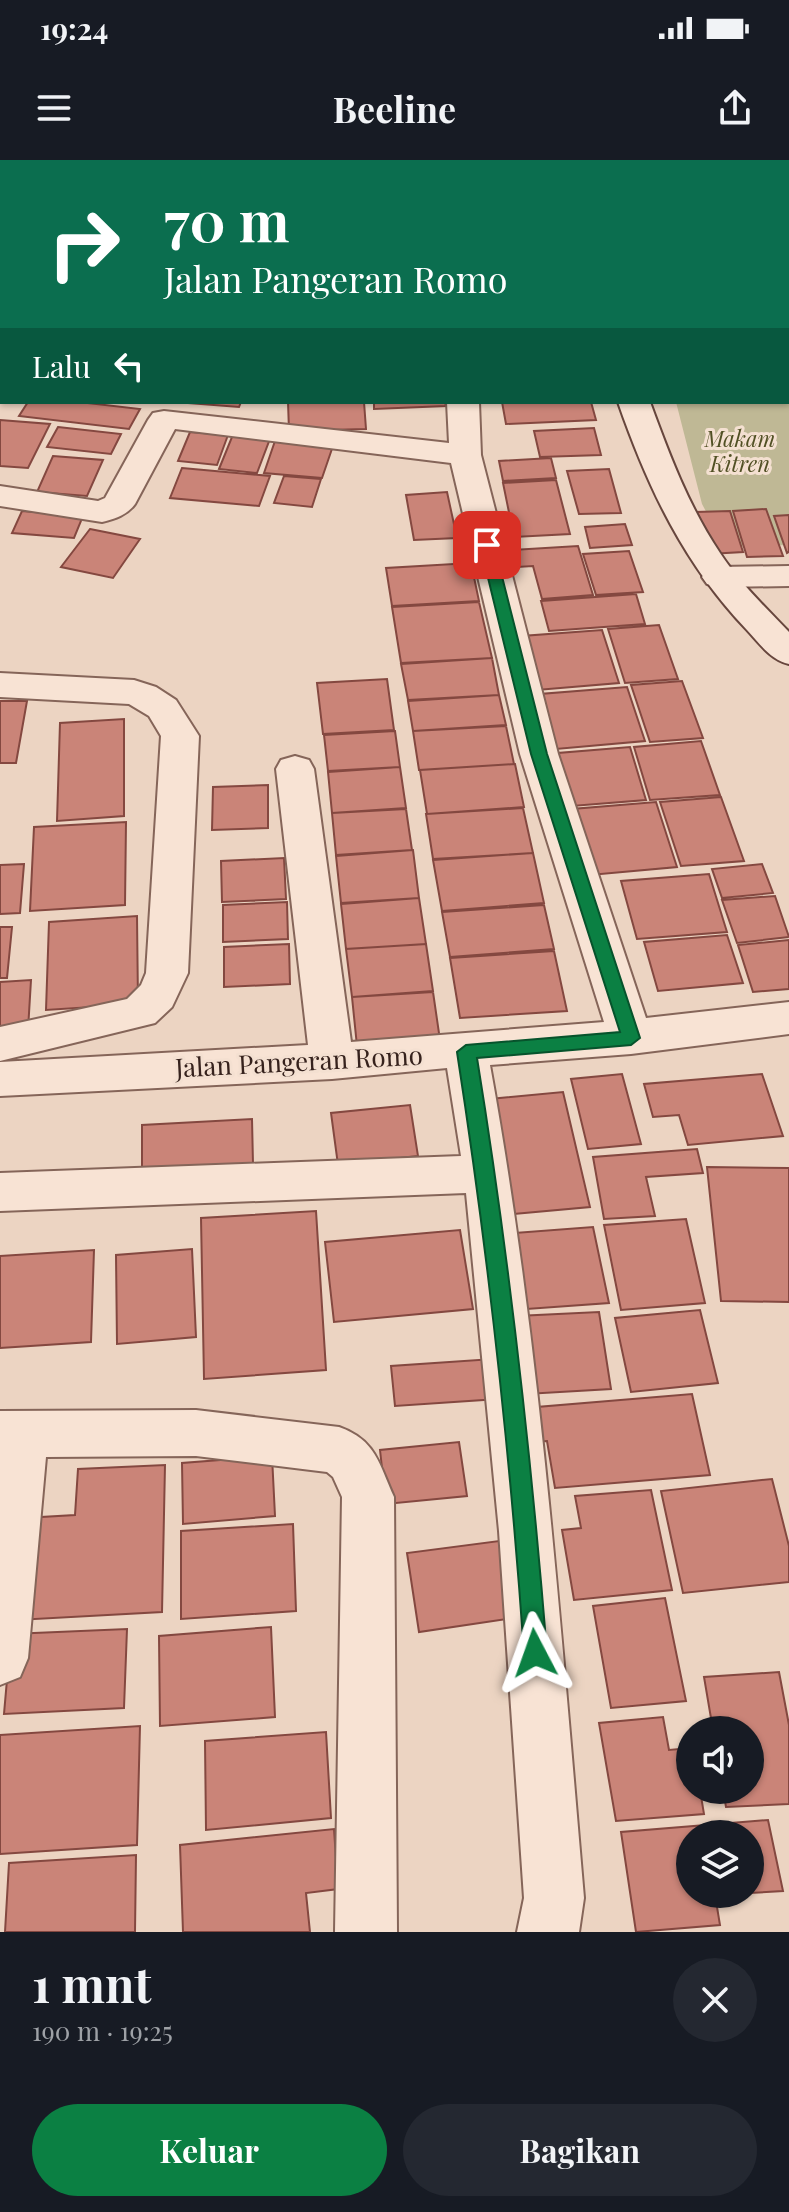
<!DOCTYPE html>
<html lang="id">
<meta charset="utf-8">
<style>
:root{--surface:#171b24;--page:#242831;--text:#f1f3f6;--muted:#9ea1a6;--accent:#0b8043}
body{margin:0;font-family:"Playfair Display",serif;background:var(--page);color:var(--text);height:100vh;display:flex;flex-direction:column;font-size:30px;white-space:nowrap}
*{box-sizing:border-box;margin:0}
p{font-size:26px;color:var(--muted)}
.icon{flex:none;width:44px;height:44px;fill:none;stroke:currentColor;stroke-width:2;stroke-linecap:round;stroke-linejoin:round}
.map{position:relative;height:1772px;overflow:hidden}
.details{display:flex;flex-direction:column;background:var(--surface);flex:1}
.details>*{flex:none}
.guide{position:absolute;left:0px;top:0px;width:790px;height:244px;box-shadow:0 2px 6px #0004;background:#0b6e4f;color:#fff;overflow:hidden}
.tools{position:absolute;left:676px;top:1556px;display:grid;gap:16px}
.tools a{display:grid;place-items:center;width:88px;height:88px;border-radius:50%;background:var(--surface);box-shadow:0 2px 6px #0004;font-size:40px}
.pin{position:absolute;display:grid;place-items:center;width:68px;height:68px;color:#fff;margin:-34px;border-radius:16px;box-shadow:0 4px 12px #0006}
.me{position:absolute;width:88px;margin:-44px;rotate:356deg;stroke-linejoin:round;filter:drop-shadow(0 0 6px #0008)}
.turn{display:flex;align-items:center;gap:28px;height:168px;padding:0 32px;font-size:36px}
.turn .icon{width:104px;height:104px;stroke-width:2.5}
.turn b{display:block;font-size:56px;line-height:68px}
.then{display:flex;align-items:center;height:76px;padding:0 32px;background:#0003;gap:16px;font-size:30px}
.round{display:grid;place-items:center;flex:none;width:84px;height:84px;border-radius:42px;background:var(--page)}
.head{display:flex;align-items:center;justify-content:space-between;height:136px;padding:0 32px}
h1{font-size:48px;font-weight:700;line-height:60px}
.cta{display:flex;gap:16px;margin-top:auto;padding:16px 32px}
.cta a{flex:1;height:92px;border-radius:48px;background:var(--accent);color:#fff;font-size:32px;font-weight:700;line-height:92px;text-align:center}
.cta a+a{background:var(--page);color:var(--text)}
.status{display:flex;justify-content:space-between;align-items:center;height:56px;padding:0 40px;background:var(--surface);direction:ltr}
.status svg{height:22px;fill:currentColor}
header{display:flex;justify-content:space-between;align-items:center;height:104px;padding:0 32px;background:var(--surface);font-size:36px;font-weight:700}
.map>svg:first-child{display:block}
</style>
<div class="status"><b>19:24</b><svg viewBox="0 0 49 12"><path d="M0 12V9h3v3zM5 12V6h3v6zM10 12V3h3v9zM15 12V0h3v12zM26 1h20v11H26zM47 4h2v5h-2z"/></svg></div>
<header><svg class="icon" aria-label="menu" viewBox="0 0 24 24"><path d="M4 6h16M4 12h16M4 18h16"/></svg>Beeline<svg class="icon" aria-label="share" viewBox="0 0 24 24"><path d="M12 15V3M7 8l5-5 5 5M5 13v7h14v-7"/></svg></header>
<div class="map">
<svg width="789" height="1772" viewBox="0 0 789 1772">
<rect width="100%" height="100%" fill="#ecd4c2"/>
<path fill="#bfb895" d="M789 193V385L725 387 702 344 676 242H788Z"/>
<path fill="#ca8478" stroke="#844840" stroke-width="2" d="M706 0H789V7L788 2Z
M28 242H79L140 249 129 269 19 256Z
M175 242H241L239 247Z
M288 242H364L366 269 289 271Z
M374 242H445L446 246 374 249Z
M502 242H591L596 260 506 264Z
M0 260 50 264 28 308 0 306Z
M58 267 121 274 111 294 47 287Z
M594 268 601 295 540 297 534 271Z
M190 272 228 275 217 305 178 301Z
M234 272 271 276 257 313 219 309Z
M276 278 334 283 322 318 264 313Z
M53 296 103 300 87 336 37 332Z
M551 298 556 318 503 321 499 301Z
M182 308 270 316 259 346 170 338Z
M609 309 621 353 579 354 567 311Z
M284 316 321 319 312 347 274 343Z
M556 320 570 374 514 377 503 323Z
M447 332 457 378 414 380 406 335Z
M766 349 783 396 747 397 733 351Z
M22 351 83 356 74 378 12 373Z
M730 351 743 392 709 394 696 352Z
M789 355V392L787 393 774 356Z
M625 364 632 385 590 388 585 367Z
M90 369 140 379 113 418 61 407Z
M578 386 593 435 542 439 533 406 499 408 494 391Z
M629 391 643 432 596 435 583 394Z
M471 403 479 441 392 446 386 408Z
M636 434 645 464 549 471 541 441Z
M479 442 492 498 401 503 392 447Z
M659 465 678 519 625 523 608 469Z
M602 470 619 523 537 530 522 476Z
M492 498 499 535 408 540 401 504Z
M387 519 394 570 323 574 317 523Z
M682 521 703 578 650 582 631 525Z
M627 527 645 581 556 589 540 534Z
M499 535 506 565 413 571 408 541Z
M0 541H27L16 603H0Z
M124 559V656L57 661 60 563Z
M506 566 514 604 419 610 413 571Z
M395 571 400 607 328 611 324 575Z
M701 581 720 635 650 640 634 587Z
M630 587 646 640 572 646 558 593Z
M515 604 524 647 427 654 420 610Z
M400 607 406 648 332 653 328 612Z
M268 625V668L212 670 213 627Z
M721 637 744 701 681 706 660 642Z
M656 642 677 707 590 715 572 649Z
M523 648 533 693 433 699 426 654Z
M406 649 412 690 336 695 332 653Z
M126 662 125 745 30 751 34 667Z
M413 690 419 738 341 743 336 696Z
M533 693 544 743 442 751 433 700Z
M284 698 286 739 222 742 221 701Z
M24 704 20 753 0 754V705Z
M762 704 773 733 722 738 712 709Z
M709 714 727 772 637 779 621 721Z
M775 736 789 777 737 783 722 740Z
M419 738 426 784 346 789 341 744Z
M287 742 288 779 223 782V745Z
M544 745 554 789 450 797 442 752Z
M137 756 138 844 46 850 49 762Z
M0 767H12L7 818H0Z
M727 775 743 823 658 831 644 782Z
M789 780V829L753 832 738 785Z
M289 784 290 824 224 827V787Z
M426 784 433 831 352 837 346 789Z
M554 791 567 851 460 858 450 798Z
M31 820 28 870 0 872V822Z
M433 832 440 880 357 886 352 837Z
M622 914 641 984 588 989 571 919Z
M762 914 783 976 688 985 679 955 653 957 644 924Z
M563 932 590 1047 502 1055 480 940Z
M410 945 418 996 338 1005 331 953Z
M252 959 253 1004 142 1010V965Z
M697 989 703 1013 646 1017 655 1056 604 1059 593 997Z
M707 1007 789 1008V1142L721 1141Z
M316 1051 326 1210 204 1219 201 1058Z
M686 1059 705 1143 621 1150 604 1065Z
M593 1067 609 1143 513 1150 502 1074Z
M460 1070 473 1149 334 1162 325 1082Z
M192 1089 196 1177 117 1184 116 1095Z
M94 1090 91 1182 0 1188V1096Z
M700 1150 718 1223 631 1232 615 1158Z
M599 1152 611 1229 526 1234 517 1156Z
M493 1199 498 1239 395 1246 391 1206Z
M692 1234 710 1315 555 1328 547 1281 530 1282 525 1248Z
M459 1282 467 1336 386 1344 380 1290Z
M272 1296 275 1356 183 1364 182 1303Z
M165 1305 162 1452 17 1460 24 1358 75 1355 78 1309Z
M772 1319 789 1386V1422L683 1433 661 1331Z
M651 1330 672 1430 574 1440 562 1370 581 1368 575 1336Z
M293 1364 296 1451 181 1459V1371Z
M499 1381 514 1458 419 1472 407 1393Z
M665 1438 686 1541 611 1548 593 1446Z
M271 1467 275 1557 160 1566 159 1476Z
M127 1469 124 1548 4 1554 11 1474Z
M779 1512 789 1565V1644L726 1647 723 1630H750V1570H713L704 1517Z
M663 1557 669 1590 690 1588V1630H700L704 1654 616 1661 599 1563Z
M140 1566 137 1685 0 1694V1575Z
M326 1572 331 1658 206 1670 205 1581Z
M768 1660 783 1731 750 1733V1674H690V1734H733L715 1735 720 1765 636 1772 621 1672Z
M334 1669 338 1729 306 1733 310 1772H183L180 1685Z
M136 1695 135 1772H5L9 1703Z"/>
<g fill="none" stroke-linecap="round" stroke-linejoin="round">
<g stroke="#856559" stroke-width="4">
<path id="street" d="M435 0H461V2H435Z
M0 113H2V131H0Z
M447 242H479L481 295 558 594 646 858 789 842V874L631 894 490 905C540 1180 560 1460 584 1738L579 1772H517L524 1738 499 1371 466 1033 0 1051V1013L461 996 447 908 332 919 0 936V902L308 885 276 609 281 600 295 596 309 600 314 609 351 882 604 862 520 594 451 303 175 269 135 344C127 355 115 359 102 362L0 346V326L98 341 105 338 148 260 153 253 164 251 449 283Z
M789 406V426L719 427 707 424 702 417 707 410 719 407Z
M0 513 134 520 156 527 176 540 199 576 188 813 172 847 155 863 0 901V867L127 839 141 825 146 813 161 576 149 556 129 544 0 537Z
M196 1250 339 1267C376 1280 379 1304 394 1337L397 1772H335L342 1337 333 1317 327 1312 196 1296 46 1297 28 1498 20 1517 0 1525V1251Z"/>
</g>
<g stroke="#67463d" stroke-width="4">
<path id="secondary" d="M581 0H607V2H581Z
M618 242H650C669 294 689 347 720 393 739 422 765 447 789 472V504C771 500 760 484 747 470 684 404 648 328 618 242Z"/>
</g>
<use href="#street" fill="#f8e3d4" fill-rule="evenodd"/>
<use href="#secondary" fill="#f8e3d4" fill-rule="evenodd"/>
</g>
<path fill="#0b8043" stroke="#07532c" stroke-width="2" d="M487 380 494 385 547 594 640 878 631 885 477 898C509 1096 531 1294 547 1493L544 1501 535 1505 527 1501 524 1493C510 1292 488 1092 457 892L466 885 620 872 531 594 480 385Z"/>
<g text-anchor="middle" stroke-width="6" stroke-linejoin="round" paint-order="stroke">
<g font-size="22" font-style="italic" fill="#515024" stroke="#f4e0d1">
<text x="740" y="287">Makam<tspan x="740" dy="25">Kitren</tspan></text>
</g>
<g font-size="26" fill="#36221d" stroke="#f4e0d1">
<text transform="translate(299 902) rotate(-3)" y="9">Jalan Pangeran Romo</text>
</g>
</g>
</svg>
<div class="tools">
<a><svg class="icon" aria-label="sound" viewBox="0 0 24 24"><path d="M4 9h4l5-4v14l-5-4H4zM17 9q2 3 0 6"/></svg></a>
<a><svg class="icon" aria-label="layers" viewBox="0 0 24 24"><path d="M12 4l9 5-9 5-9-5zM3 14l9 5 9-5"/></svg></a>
</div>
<div class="pin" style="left:487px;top:385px;background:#d93025"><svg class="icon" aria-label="arrive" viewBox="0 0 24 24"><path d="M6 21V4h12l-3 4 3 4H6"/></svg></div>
<svg class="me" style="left:535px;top:1493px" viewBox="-20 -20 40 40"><path d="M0-17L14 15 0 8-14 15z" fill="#0b8043" stroke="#fff" stroke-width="4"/></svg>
<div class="guide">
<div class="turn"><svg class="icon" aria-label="right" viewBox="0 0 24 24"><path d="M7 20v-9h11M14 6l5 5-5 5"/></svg><div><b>70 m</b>Jalan Pangeran Romo</div></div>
<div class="then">Lalu<svg class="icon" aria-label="left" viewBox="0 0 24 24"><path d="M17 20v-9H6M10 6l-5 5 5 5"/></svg></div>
</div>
</div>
<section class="details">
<div class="head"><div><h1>1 mnt</h1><p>190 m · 19:25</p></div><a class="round"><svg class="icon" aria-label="close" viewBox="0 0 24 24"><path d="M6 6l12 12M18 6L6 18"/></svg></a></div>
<div class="cta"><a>Keluar</a><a>Bagikan</a></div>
</section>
